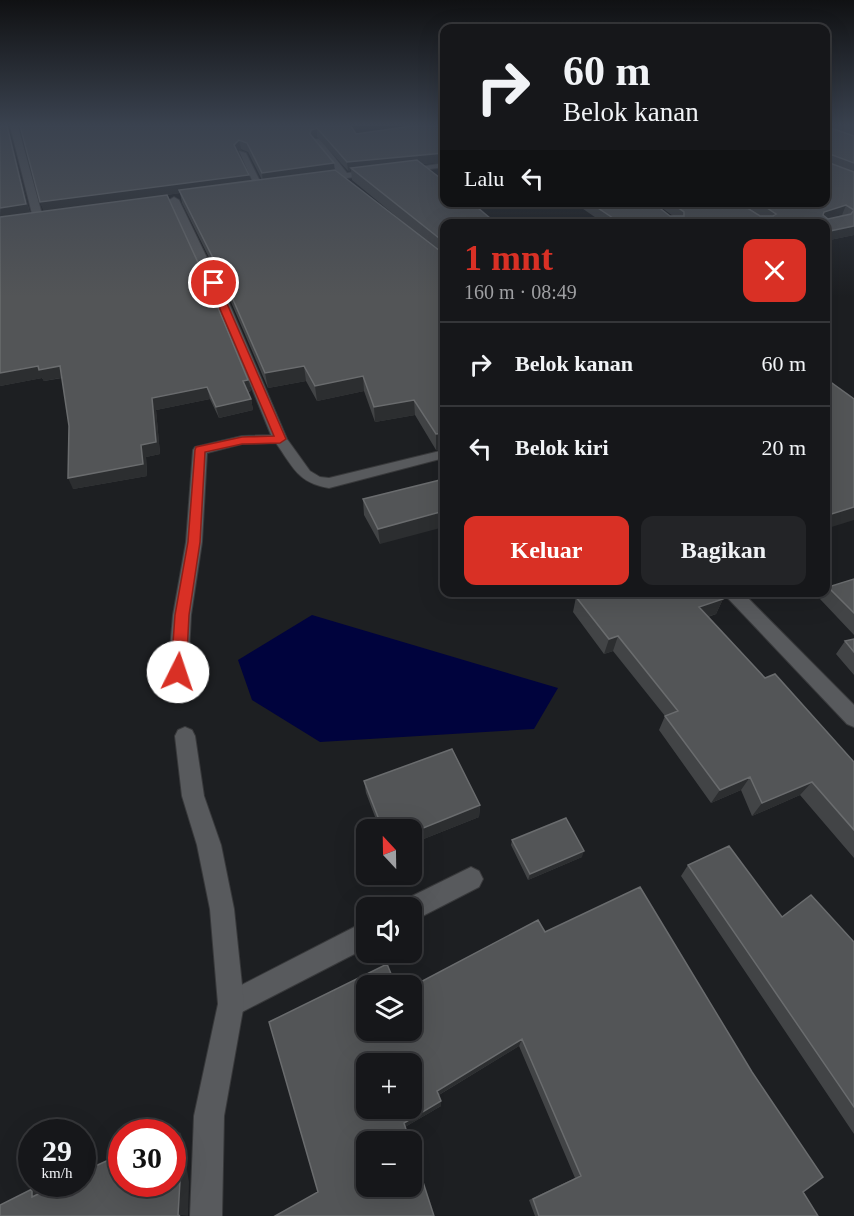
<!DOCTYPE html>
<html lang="id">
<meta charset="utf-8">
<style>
:root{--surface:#16171a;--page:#232427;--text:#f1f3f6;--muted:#9e9fa2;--line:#353639;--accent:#d93025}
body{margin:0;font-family:"Times New Roman",serif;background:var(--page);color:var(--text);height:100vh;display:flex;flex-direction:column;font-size:22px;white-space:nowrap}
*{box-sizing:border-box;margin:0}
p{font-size:20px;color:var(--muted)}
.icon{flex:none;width:33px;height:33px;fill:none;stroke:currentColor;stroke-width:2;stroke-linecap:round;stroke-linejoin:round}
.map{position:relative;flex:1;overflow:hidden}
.sheet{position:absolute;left:440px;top:219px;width:390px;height:378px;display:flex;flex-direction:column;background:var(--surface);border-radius:12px;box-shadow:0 6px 24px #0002,0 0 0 2px var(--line)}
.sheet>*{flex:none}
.top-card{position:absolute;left:440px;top:24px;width:390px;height:183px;border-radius:12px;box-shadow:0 6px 24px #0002,0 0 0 2px var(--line);background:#16171a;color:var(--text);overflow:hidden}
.needle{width:39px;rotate:338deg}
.fabs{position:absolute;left:356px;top:819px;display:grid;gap:12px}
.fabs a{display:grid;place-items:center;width:66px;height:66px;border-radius:12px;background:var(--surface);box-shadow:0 6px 24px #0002,0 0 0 2px var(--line);font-size:30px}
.speed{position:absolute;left:18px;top:1119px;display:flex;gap:12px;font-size:30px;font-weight:700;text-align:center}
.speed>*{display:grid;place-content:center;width:78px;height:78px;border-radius:50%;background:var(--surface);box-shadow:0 6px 24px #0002,0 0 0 2px var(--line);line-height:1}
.speed small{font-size:15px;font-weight:400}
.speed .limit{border:9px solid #d22;background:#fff;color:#111}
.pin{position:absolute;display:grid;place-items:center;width:51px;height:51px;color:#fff;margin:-26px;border:3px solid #fff;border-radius:50%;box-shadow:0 2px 6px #0007}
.me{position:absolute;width:66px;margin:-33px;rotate:4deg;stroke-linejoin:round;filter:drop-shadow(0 0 4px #0008)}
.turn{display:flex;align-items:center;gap:21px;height:126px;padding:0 24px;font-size:27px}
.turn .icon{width:78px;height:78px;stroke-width:2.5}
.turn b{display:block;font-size:42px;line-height:51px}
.then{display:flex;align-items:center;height:57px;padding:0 24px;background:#0003;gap:12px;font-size:22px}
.round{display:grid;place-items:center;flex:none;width:63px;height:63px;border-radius:12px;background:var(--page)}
.headline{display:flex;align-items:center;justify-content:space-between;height:102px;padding:0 24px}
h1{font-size:36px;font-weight:700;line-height:45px;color:var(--accent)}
.action{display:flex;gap:12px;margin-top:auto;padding:12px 24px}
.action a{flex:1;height:69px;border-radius:12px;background:var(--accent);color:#fff;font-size:24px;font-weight:700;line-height:69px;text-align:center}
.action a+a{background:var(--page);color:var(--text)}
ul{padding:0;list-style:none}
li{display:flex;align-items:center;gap:18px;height:84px;padding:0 24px;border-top:2px solid var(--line)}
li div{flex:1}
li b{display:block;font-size:22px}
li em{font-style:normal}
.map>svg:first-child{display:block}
</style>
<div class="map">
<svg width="854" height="1216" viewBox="0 0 854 1216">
<rect width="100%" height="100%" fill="#1d1f22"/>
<path fill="#00033d" d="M312 615 558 688 534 729 320 742 252 700 238 660Z"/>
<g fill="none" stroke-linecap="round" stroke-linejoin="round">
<g stroke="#38393b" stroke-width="2">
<path id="lane" d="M471 867 479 871 483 879 479 887 411 922V908H400L402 901Z
M366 921V948L240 1013 231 1017 222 1013 218 1004 222 995Z"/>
</g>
<g stroke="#38393b" stroke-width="2">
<path id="street" d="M10 126H18L43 218 41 220 33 218Z
M314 139H320L347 173 376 169 380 172 376 175 317 181V177L339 174 314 143Z
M239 151 246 153 263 187 262 189 255 187Z
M444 163V167L403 173 399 170Z
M174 197 179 200 229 303 287 439 310 471 320 477 329 478 444 450V458L329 488C298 483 293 467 276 443L242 444 207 453 202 542 191 615 188 672 185 678 178 680 171 678 168 672 173 615 186 542 193 450 195 447 242 436 271 435 217 303 169 200Z
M722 592H742L854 705V727L847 724Z
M185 727 192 730 195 736 204 796 221 845 234 909 244 1004 224 1116 222 1216H190L194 1116 218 1004 210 909 197 845 182 796 175 736 178 730Z"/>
</g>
<use href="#lane" fill="#585a5d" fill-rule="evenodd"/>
<use href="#street" fill="#585a5d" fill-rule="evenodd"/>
</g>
<path fill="#424446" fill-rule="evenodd" d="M0 126H8L30 213 44 211 40 202 20 126H351L356 134 444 126V162L422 164 444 224V462L443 461V448L436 450 415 415 375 422 364 391 317 401 306 381 268 388 231 302 182 203 180 193 167 195 248 380 251 391 248 392 251 399 253 410 219 418 210 399 156 410 160 454 146 457 147 476 73 489 69 426 62 378 44 381 42 378 0 386ZM317 137 348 171 351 170 352 180 426 241 335 170 314 138ZM241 149 248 152 262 180 250 181 249 175 238 152Z
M825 126H854V235L825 241V224H605L573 202H652L670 216H673L654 202H738L761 216 740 202H825Z
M444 479 380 544 364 515 363 499Z
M854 579V635L820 599 825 592 828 587Z
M576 597 723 599 716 614 708 617 765 678 854 762V858L800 795 752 816 741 790 711 803 659 730 665 716 613 651 604 654 573 612Z
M854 639V675L836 654 845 641Z
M364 781 480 805 479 817 411 844V830H380L366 793Z
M512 840 582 857 528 880 511 845Z
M688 865 782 917 854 942V1134L681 876Z
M545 932 803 1192 818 1216H535L529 1200 575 1178 519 1046 439 1095 441 1106 405 1127 318 1192 366 1030Z"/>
<path fill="#2c2e30" d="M7 126H8L30 214 0 218Z
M317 128V137L312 139 310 134 311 130Z
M239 140 241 149 236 154 234 145Z
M444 153V162L354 170 351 168V170L348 171 347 162Z
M334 163 335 172 263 183 262 173Z
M249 175 251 184 179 190 180 193 44 212 40 202Z
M846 205 842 215 820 222 824 212Z
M854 226V235L825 241V232Z
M38 366H60L65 377 44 381 42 378 0 386V373Z
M304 366 306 381 268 388 265 373Z
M363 376 364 391 317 401 315 386Z
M248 380 251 391 245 392 243 381Z
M207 387 210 399 156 410 160 454 146 457 147 476 73 489 68 478 141 445 152 398Z
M251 399 253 410 219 418 216 407Z
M414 400 415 415 375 422 374 407Z
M444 433 443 448 436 450V434Z
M854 507V520L825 529V516Z
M444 511V527L380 544 378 529Z
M723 599 716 614 692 622 699 607Z
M618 636 613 651 604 654 609 639Z
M750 777 741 790 711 803 720 790Z
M812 782 800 795 752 816 762 803Z
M480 805 479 817 411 844V833Z
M584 851 582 857 528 880 530 874Z
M522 1039 519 1046 437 1096V1091Z
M441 1101V1106L405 1127 404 1123Z
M172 1129 181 1133 189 1182 188 1216 178 1215Z
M32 1189 46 1190 32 1197Z"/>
<path fill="#535557" stroke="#6a6c6e" stroke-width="1.5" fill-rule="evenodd" d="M0 126H7L26 204 0 208Z
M20 126H351L356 134 412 126H444V153L347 162 317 128 311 130 310 134 334 163 262 173 247 143 239 140 234 145 249 175 40 202Z
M825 126 854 136V163L827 153V162L854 172V210L846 205 824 212 823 215 828 219 851 214 854 210V226L825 232V224H622L589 202H652L670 216H684V212L670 202H738L760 216H773L776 214 758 202H825Z
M417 160 444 181V202H471L497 224H444V242L351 168Z
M335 170 444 254V433L436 434 414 400 374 407 363 376 315 386 304 366 265 373 228 288 179 190Z
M167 195 212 293 248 380 243 381 251 399 216 407 207 387 152 398 156 442 141 445 143 464 68 478 69 426 60 366 39 370 38 366 0 373V217Z
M825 378 854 399V507L825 516Z
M444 479V511L378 529 363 499Z
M854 579V613L828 587Z
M589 592H717L723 599 699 607 765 678 775 674 854 762V830L812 782 762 803 750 777 720 790 665 716 678 711 618 636 609 639 576 597Z
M854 639V652L845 641Z
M452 749 480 805 411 833V830H383L364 781Z
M566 818 584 851 530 874 512 840Z
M729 846 782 917 811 895 854 942V1107L688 865Z
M640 887 752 1072 823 1177 803 1192 818 1216H539L533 1199 581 1176 522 1039 437 1091 441 1101 404 1123 410 1142H366V1186H411V1145L434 1216H275L318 1192 269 1022 387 964 396 986H366V1030H411V987L538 920 545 932ZM366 1064H411V1108H366Z
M172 1135 180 1181 178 1215 180 1216H0V1205L32 1189V1197L59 1184H82V1172L122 1154V1184H172Z"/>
<linearGradient id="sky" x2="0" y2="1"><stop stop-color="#101113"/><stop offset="0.42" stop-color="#3a424f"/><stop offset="1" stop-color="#3a424f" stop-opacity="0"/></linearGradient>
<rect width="854" height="297" fill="url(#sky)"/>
<path fill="#d93025" stroke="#8d1f18" stroke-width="1.5" d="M214 280 218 283 286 439 280 443 242 444 205 452 200 542 189 615 186 672 183 676H173L171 672 175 615 188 542 195 450 196 447 242 437 274 436 209 283Z"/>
</svg>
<div class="fabs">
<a><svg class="needle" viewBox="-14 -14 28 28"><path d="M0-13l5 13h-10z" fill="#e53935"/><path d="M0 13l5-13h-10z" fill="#9e9fa2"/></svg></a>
<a><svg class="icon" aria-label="sound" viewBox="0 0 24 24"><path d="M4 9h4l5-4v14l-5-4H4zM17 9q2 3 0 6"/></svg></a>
<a><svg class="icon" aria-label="layers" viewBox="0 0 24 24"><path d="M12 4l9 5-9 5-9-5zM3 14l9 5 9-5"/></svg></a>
<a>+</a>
<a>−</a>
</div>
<div class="speed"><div>29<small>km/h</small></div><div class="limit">30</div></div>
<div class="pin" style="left:214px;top:283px;background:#d93025"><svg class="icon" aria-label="arrive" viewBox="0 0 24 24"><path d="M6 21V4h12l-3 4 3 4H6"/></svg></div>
<svg class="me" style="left:178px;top:672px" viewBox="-20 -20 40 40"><circle r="19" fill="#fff"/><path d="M0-13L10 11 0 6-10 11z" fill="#d93025"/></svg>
<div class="top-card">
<div class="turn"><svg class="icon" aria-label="right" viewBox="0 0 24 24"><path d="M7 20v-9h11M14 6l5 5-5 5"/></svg><div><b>60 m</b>Belok kanan</div></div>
<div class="then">Lalu<svg class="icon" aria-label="left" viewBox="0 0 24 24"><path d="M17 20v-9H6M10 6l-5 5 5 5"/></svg></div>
</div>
<section class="sheet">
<div class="headline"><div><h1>1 mnt</h1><p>160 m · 08:49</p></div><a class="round" style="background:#d93025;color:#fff"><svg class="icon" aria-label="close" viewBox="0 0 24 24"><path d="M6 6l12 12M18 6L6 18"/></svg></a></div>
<ul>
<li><svg class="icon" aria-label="right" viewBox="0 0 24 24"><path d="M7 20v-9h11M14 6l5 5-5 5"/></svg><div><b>Belok kanan</b></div><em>60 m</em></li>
<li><svg class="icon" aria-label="left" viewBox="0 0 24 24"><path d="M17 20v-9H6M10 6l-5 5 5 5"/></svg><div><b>Belok kiri</b></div><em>20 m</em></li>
</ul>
<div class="action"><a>Keluar</a><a>Bagikan</a></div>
</section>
</div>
